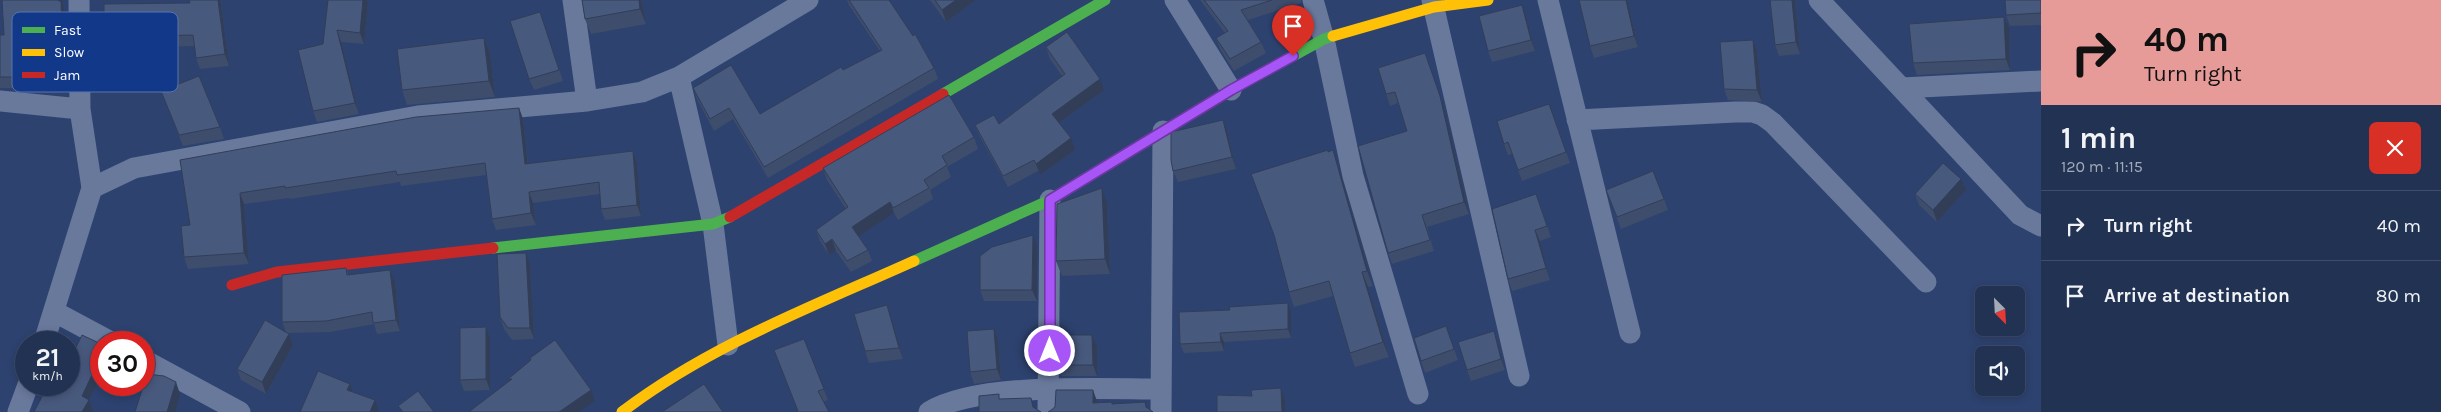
<!DOCTYPE html>
<meta charset="utf-8">
<style>
:root{--surface:#223253;--page:#2e3e5d;--text:#f1f3f6;--muted:#a2aab8;--line:#3f4d6a}
body{margin:0;font-family:Karla,sans-serif;background:var(--page);color:var(--text);height:100vh;display:flex;flex-direction:column;font-size:19px;white-space:nowrap}
*{box-sizing:border-box;margin:0}
p{font-size:16px;color:var(--muted)}
.icon{flex:none;width:28px;height:28px;fill:none;stroke:currentColor;stroke-width:2;stroke-linecap:round;stroke-linejoin:round}
.map{position:relative;flex:1;overflow:hidden}
.drawer{display:flex;flex-direction:column;background:var(--surface);width:400px}
.drawer>*{flex:none}
.top-card{background:#e69b98;color:#111;overflow:hidden}
.needle{width:32px;rotate:156deg}
.fabs{position:absolute;left:1975px;top:286px;display:grid;gap:10px}
.fabs a{display:grid;place-items:center;width:50px;height:50px;border-radius:8px;background:var(--surface);box-shadow:0 2px 8px #0003,0 0 0 1px var(--line);font-size:25px}
.speed{position:absolute;left:15px;top:331px;display:flex;gap:10px;font-size:25px;font-weight:700;text-align:center}
.speed>*{display:grid;place-content:center;width:65px;height:65px;border-radius:50%;background:var(--surface);box-shadow:0 2px 8px #0003,0 0 0 1px var(--line);line-height:1}
.speed small{font-size:12px;font-weight:400}
.speed .limit{border:8px solid #d22;background:#fff;color:#111}
.pin{position:absolute;display:grid;place-items:center;width:42px;height:42px;color:#fff;margin:-51px -21px;border-radius:50% 50% 50% 0;rotate:-45deg;box-shadow:0 0 5px #0007}
.pin .icon{rotate:45deg}
.me{position:absolute;width:55px;margin:-28px;rotate:0deg;stroke-linejoin:round;filter:drop-shadow(0 0 4px #0008)}
.turn{display:flex;align-items:center;gap:18px;height:105px;padding:0 20px;font-size:22px}
.turn .icon{width:65px;height:65px;stroke-width:2.5}
.turn b{display:block;font-size:35px;line-height:42px}
.round{display:grid;place-items:center;flex:none;width:52px;height:52px;border-radius:8px;background:var(--page)}
.headline{display:flex;align-items:center;justify-content:space-between;height:85px;padding:0 20px}
h1{font-size:30px;font-weight:700;line-height:38px}
ul{padding:0;list-style:none}
li{display:flex;align-items:center;gap:15px;height:70px;padding:0 20px;border-top:1px solid var(--line)}
li div{flex:1}
li b{display:block;font-size:19px}
li em{font-style:normal}
main{display:flex;flex:1;min-height:0}
.map>svg:first-child{display:block}
</style>
<main>
<div class="map">
<svg width="2041" height="412" viewBox="0 0 2041 412">
<rect width="100%" height="100%" fill="#2d426f"/>
<g fill="none" stroke-linecap="round" stroke-linejoin="round">
<path stroke="#69799c" stroke-width="21" d="M79 0 80 109 92 188
M573 0 587 101
M1175 0 1231 90
M1313 0 1324 39 1353 176 1418 394
M1432 0 1519 376
M1548 0 1630 333
M1819 0 2020 215 2041 226
M679 77 713 224 728 345
M1902 88 2041 81
M0 101 80 109
M1577 120 1735 112H1753L1762 115 1773 123 1926 282
M55 312 111 342
M44 342 92 188 134 168 418 116 587 101 642 92 679 77 808 0
M144 360 240 412
M18 412 28 385
M929 412C977 382 1102 389 1161 389
M1048 412 1050 200
M1161 412 1163 131"/>
<path stroke="#4caf50" stroke-width="11" d="M943 94 1105 0
M493 248 713 224 730 217
M914 261 1050 200 1231 90 1324 39 1333 36"/>
<path stroke="#ffc107" stroke-width="11" d="M1333 36 1434 7 1488 0
M622 412C710 345 814 306 914 261"/>
<path stroke="#c62828" stroke-width="11" d="M730 217 943 94
M232 285 277 272 493 248"/>
</g>
<path fill="#3e4d6c" d="M189 0H220L221 5 229 66 200 69 196 58 195 46 108 48 104 37 190 3Z
M328 0H367L368 3 364 44 341 42 359 114 317 122 313 111 323 44Z
M582 0H641L646 24 591 34 585 19Z
M847 0H889L934 68 938 79 768 178 733 119 714 131 697 99 693 88 760 114 880 51 849 5Z
M930 0H976L946 22Z
M1200 0H1301V3L1248 20 1261 42 1266 53 1234 71 1220 49 1216 38 1225 33Z
M1579 0H1627L1638 47 1594 58 1590 46Z
M2041 0V25L2010 26 2006 15Z
M62 3 65 12 67 86 15 88H0V35H4Z
M1795 3 1800 54 1779 56 1775 45Z
M1522 5 1526 16 1535 51 1492 62 1488 51Z
M540 12 563 81 534 90 529 79Z
M2004 17 2009 28 2010 70 1917 75 1913 63Z
M484 38 490 53 495 97 407 105 402 90Z
M1753 40 1757 51 1762 102 1728 100 1724 89Z
M1046 47 1104 90 1059 123 1075 150 1040 175 1038 171 1008 187 980 137 975 125 999 124 1062 76 1050 59Z
M1378 68 1444 108 1469 214 1427 227 1434 251 1392 264 1388 253 1407 131 1398 103 1390 106Z
M161 91 220 127 224 139 183 146Z
M1549 104 1570 163 1522 181 1512 154 1508 155 1504 144Z
M519 108 523 119 528 164 633 151 637 163 641 216 605 220 601 209 600 194 533 203 536 225 496 230 492 219 486 175 401 186 400 182 290 199 289 198 244 204 249 264 188 269 184 257 190 225 180 160Z
M1227 131 1236 169 1178 182 1173 171Z
M974 137 978 149 947 167 951 177 930 190 933 199 898 220 894 213 858 236 868 250 872 261 851 272 836 251 829 255 820 241 816 230 846 209 827 180 823 168Z
M1333 150 1338 165 1373 286 1368 287 1389 357 1355 367 1350 353 1333 296 1294 307 1289 292 1328 152Z
M1606 190 1664 199 1668 210 1621 229Z
M1966 190 1937 222 1919 205 1915 194Z
M1536 194 1551 237 1540 241 1550 280 1512 291 1508 279Z
M1107 203 1110 274 1062 276 1056 261Z
M1037 246V301H984L980 290Z
M530 264 534 339 512 340 504 329 500 317Z
M346 268 349 275 390 270 395 282 400 331 377 334 374 324 330 332 288 333 289 334 293 345 266 394 241 380 237 369 286 332 282 322Z
M887 305 891 316 903 359 869 363 865 351Z
M1291 312V338L1224 342V351L1184 353 1180 344Z
M1446 326 1458 360 1425 373 1421 361Z
M1494 331 1498 342 1505 370 1471 381 1467 370Z
M1092 335 1097 346V376H1061L1057 365Z
M490 339V390L464 391 460 380Z
M804 339 828 400 797 412Z
M998 340 1001 380 974 384 970 372Z"/>
<path fill="#323e58" d="M58 0H62L65 12 67 86 63 75Z
M218 0H220L221 5 229 66 225 54Z
M363 0H367L368 3 364 44 360 33Z
M639 0H641L646 24 640 9Z
M956 0H976L946 22 942 10Z
M1626 0H1627L1638 47 1634 36Z
M1792 0H1794L1795 3 1800 54 1796 42Z
M1522 5 1526 16 1535 51 1531 40Z
M2004 17 2009 28 2010 70 2006 59Z
M337 30 341 42 359 114 355 103Z
M484 38 490 53 495 97 489 81Z
M1753 40 1757 51 1762 102 1757 90Z
M1425 53 1444 108 1469 214 1464 202Z
M1100 79 1104 90 1056 125 1052 114Z
M519 108 523 119 529 176 525 164Z
M1223 120 1227 131 1236 169 1232 157Z
M1071 138 1075 150 1040 175 1036 164Z
M1333 150 1338 165 1373 286 1367 271Z
M633 151 637 163 641 216 637 205Z
M1961 179 1966 190 1937 222 1933 210Z
M1102 188 1107 203 1110 274 1105 259Z
M529 192 533 203 536 225 531 213Z
M240 193 244 204 249 264 244 253Z
M890 202 894 213 856 238 852 227Z
M1535 230 1540 241 1550 280 1546 268Z
M1033 235 1037 246V301L1032 290Z
M832 239 836 251 829 255 825 244Z
M526 253 530 264 534 339 530 328Z
M390 270 395 282 400 331 396 320Z
M1362 272 1368 287 1389 357 1383 342Z
M1288 303 1291 312V338L1288 329Z
M887 305 891 316 903 359 899 348Z
M486 327 490 339V390L486 379Z
M994 329 998 340 1001 380 997 369Z
M1494 331 1498 342 1505 370 1501 359Z
M1220 333 1224 342V351L1221 342Z
M289 334 293 345 266 394 262 382Z
M1092 335 1097 346V376L1093 365Z
M101 356V375L89 400 93 411V412H82V396Z
M176 382 180 394 175 412H167Z
M350 384 354 396 347 390Z
M1281 388 1285 400V412H1282Z
M591 390 595 401 579 412H559Z
M1093 390 1097 401V412L1093 403Z
M375 400 379 411V412H370Z"/>
<path fill="#48597e" stroke="#323e58" d="M2 0H58L59 1H61L63 75 11 77H0V35H4Z
M189 0H218L225 54 196 58 193 35 104 37V4L190 3Z
M328 0H363L360 33 337 30 355 103 313 111 298 50 323 44Z
M582 0H639L640 9 585 19Z
M849 0H889L913 36 915 34 934 68 764 167 729 108 710 119 693 88 731 65 760 114 841 67 843 70 882 50Z
M935 0H956L942 10Z
M1204 0H1272L1241 10 1261 42 1230 59 1216 38 1228 31Z
M1579 0H1626L1634 36 1590 46Z
M1770 0H1792L1796 42 1775 45Z
M2005 0H2041V13L2006 15Z
M1522 5 1531 40 1488 51 1479 16Z
M540 12 559 70 529 79 510 21Z
M2004 17 2006 59 1913 63 1909 24Z
M1067 32 1100 79 1052 114 1071 138 1036 164 1034 160 1003 176 975 125 994 115 999 124 1065 74 1046 47Z
M484 38 489 81 402 90 397 49Z
M1753 40 1757 90 1724 89 1720 42Z
M1425 53 1440 96 1464 202 1422 215 1430 240 1388 253 1358 146 1407 131 1395 92 1386 94 1378 68Z
M199 76 220 127 179 135 161 91Z
M949 95 974 137 942 156 947 165 924 180 929 188 893 208 890 202 852 227 868 250 847 261 832 239 825 244 816 230 848 207 823 168Z
M1549 104 1566 152 1518 170 1508 142 1504 144 1497 121Z
M519 108 525 164 633 151 637 205 601 209 599 182 529 192 531 213 492 219 485 163 397 175 396 171 285 188V186L240 193 244 253 184 257 181 226 190 225 180 160 416 117Z
M1223 120 1232 157 1173 171 1171 160V132Z
M1328 150V152L1333 150 1367 271 1362 272 1383 342 1350 353 1329 281 1289 292 1274 235 1251 174Z
M1943 163 1961 179 1933 210 1915 194Z
M1653 171 1664 199 1617 217 1606 190Z
M1102 188 1105 259 1056 261 1057 204Z
M1536 194 1547 226 1535 230 1546 268 1508 279 1492 209Z
M1033 235 1032 290H980V256L992 247Z
M526 253 530 328H508L500 317 497 254Z
M346 268 347 275 390 270 396 320 373 323 372 312 326 321 282 322V275Z
M1288 303V329L1220 333 1221 342 1180 344 1179 312 1230 310 1229 307Z
M887 305 899 348 865 351 854 314Z
M265 320 289 334 262 382 237 369Z
M1446 326 1454 349 1421 361 1414 338Z
M486 327V379L460 380V328Z
M994 329 997 369 970 372 967 331Z
M1494 331 1501 359 1467 370 1458 342Z
M82 335 101 344V356L82 396 89 400 82 412H34L48 385H69V362Z
M1057 335H1092L1093 365H1057Z
M804 339 824 389 818 391 829 412H796L798 411 774 350Z
M555 340 591 390 559 412H471L470 411 512 379H508L531 360 530 358Z
M318 371 350 384 347 390 375 400 370 412H300Z
M147 374 164 376 176 382 167 412H135Z
M704 384 723 412H662Z
M1281 388 1282 412H1217V395L1252 396 1251 390Z
M1056 390H1093V403L1112 402V404L1145 402 1146 407 1153 412H1048L1050 411 1055 407Z
M418 391 434 412H403L398 406Z
M999 394V399L1031 398 1033 407 1041 412H979V396Z"/>
<g fill="none" stroke-linecap="round" stroke-linejoin="round">
<g stroke="#6d37a1" stroke-width="12">
<path id="route" d="M1050 351V200L1231 90 1293 56"/>
</g>
<use href="#route" stroke="#a855f7" stroke-width="9"/>
</g>
<rect x="12" y="12" width="166" height="80" rx="8" fill="#12388a" stroke="#5974ad" stroke-width="1"/>
<rect x="22" y="27" width="23" height="6" fill="#4caf50"/>
<rect x="22" y="49" width="23" height="7" fill="#ffc107"/>
<rect x="22" y="72" width="23" height="6" fill="#c62828"/>
<g font-size="14" fill="#fff">
<text x="54" y="35">Fast</text>
<text x="54" y="57">Slow</text>
<text x="54" y="80">Jam</text>
</g>
</svg>
<div class="fabs">
<a><svg class="needle" viewBox="-14 -14 28 28"><path d="M0-13l5 13h-10z" fill="#e53935"/><path d="M0 13l5-13h-10z" fill="#a2aab8"/></svg></a>
<a><svg class="icon" aria-label="sound" viewBox="0 0 24 24"><path d="M4 9h4l5-4v14l-5-4H4zM17 9q2 3 0 6"/></svg></a>
</div>
<div class="speed"><div>21<small>km/h</small></div><div class="limit">30</div></div>
<div class="pin" style="left:1293px;top:56px;background:#d93025"><svg class="icon" aria-label="arrive" viewBox="0 0 24 24"><path d="M6 21V4h12l-3 4 3 4H6"/></svg></div>
<svg class="me" style="left:1050px;top:351px" viewBox="-20 -20 40 40"><circle r="17" fill="#a855f7" stroke="#fff" stroke-width="3"/><path d="M0-11L8 9 0 5-8 9z" fill="#fff"/></svg>
</div>
<section class="drawer">
<div class="top-card">
<div class="turn"><svg class="icon" aria-label="right" viewBox="0 0 24 24"><path d="M7 20v-9h11M14 6l5 5-5 5"/></svg><div><b>40 m</b>Turn right</div></div>
</div>
<div class="headline"><div><h1>1 min</h1><p>120 m · 11:15</p></div><a class="round" style="background:#d93025;color:#fff"><svg class="icon" aria-label="close" viewBox="0 0 24 24"><path d="M6 6l12 12M18 6L6 18"/></svg></a></div>
<ul>
<li><svg class="icon" aria-label="right" viewBox="0 0 24 24"><path d="M7 20v-9h11M14 6l5 5-5 5"/></svg><div><b>Turn right</b></div><em>40 m</em></li>
<li><svg class="icon" aria-label="arrive" viewBox="0 0 24 24"><path d="M6 21V4h12l-3 4 3 4H6"/></svg><div><b>Arrive at destination</b></div><em>80 m</em></li>
</ul>
</section>
</main>
